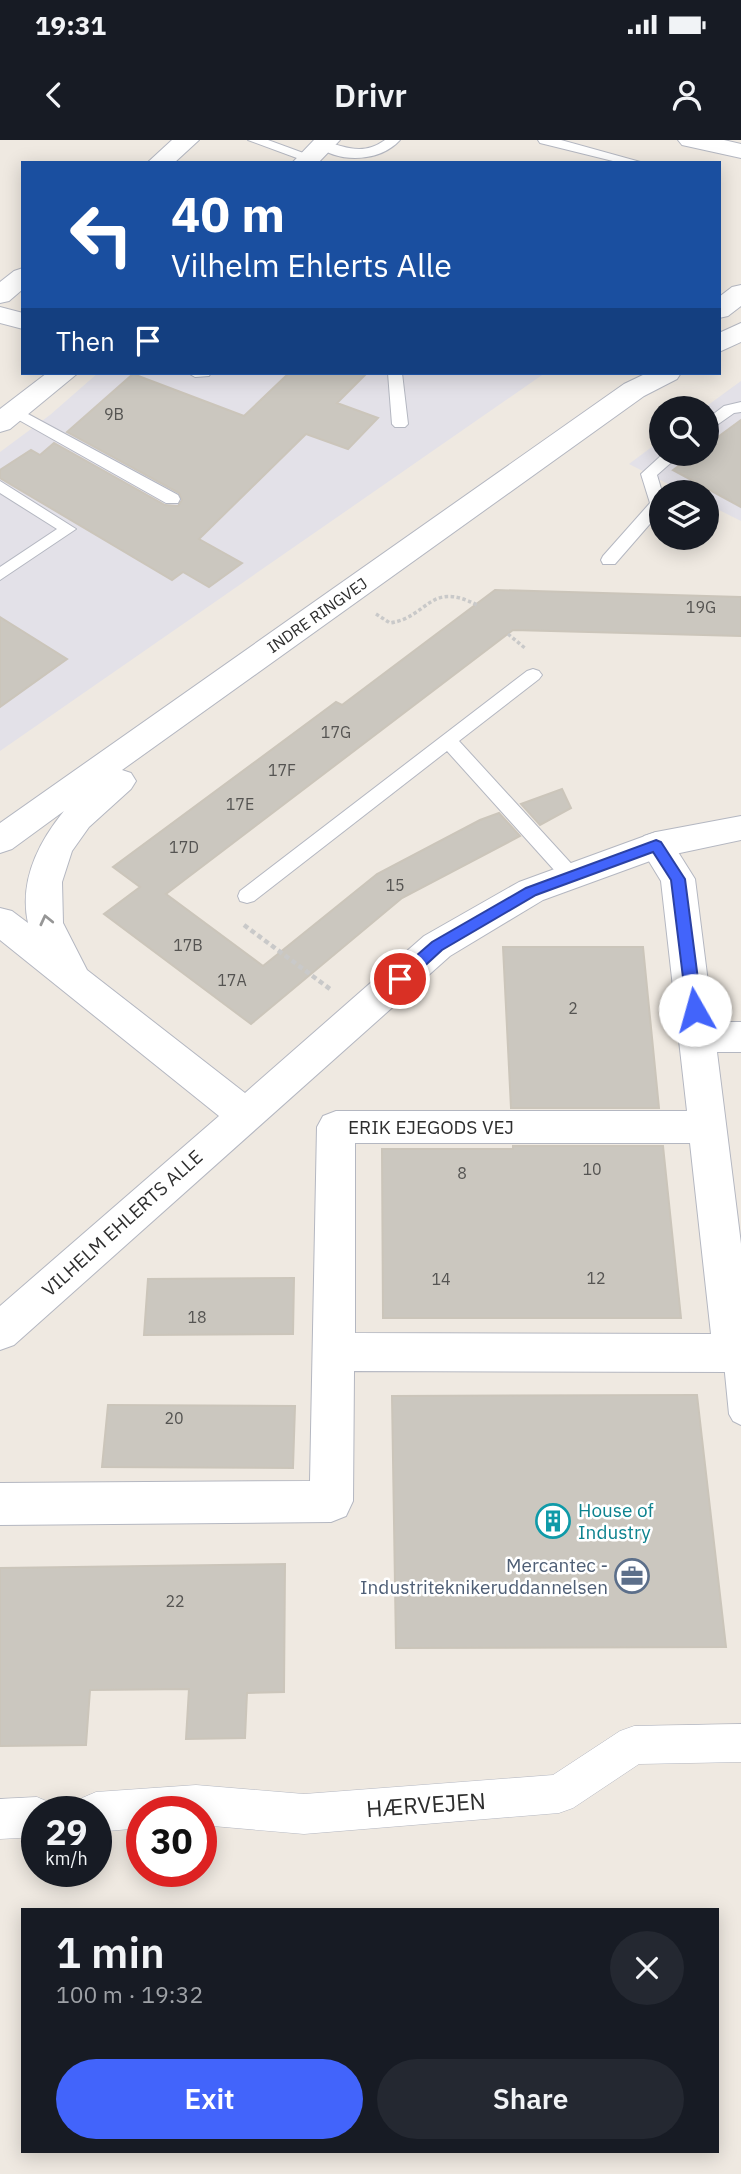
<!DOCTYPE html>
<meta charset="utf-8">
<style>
:root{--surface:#171b24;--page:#242831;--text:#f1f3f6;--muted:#9ea1a6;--accent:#4264fb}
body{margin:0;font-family:"IBM Plex Sans",sans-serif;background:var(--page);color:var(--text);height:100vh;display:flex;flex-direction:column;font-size:26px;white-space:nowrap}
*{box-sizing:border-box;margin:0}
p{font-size:23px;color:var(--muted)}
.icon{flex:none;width:38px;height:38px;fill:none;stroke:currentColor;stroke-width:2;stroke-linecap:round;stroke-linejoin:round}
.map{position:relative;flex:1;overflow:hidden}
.panel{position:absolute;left:21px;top:1768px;width:698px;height:245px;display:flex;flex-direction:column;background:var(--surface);border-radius:0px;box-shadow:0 4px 18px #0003}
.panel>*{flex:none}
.top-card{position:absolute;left:21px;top:21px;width:700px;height:214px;border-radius:0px;box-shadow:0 4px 18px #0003;background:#1a4fa0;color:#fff;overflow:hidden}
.controls{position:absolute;left:649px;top:256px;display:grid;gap:14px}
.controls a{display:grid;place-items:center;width:70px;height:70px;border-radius:50%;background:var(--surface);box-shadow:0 4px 18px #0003;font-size:35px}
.speed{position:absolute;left:21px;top:1656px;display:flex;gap:14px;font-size:35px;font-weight:700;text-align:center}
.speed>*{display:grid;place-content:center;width:91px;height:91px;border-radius:50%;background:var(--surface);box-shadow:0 4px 18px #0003;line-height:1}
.speed small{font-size:18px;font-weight:400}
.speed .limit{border:10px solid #d22;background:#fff;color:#111}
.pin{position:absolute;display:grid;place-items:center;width:60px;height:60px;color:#fff;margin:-30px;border:4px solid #fff;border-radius:50%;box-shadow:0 2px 7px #0007}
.me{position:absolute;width:77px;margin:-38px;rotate:353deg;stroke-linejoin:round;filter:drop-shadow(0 0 5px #0008)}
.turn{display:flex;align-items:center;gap:24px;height:147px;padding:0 35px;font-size:32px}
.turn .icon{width:91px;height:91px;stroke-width:2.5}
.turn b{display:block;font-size:49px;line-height:60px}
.then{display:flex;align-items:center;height:66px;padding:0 35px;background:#0003;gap:14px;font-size:26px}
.round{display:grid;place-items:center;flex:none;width:74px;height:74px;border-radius:37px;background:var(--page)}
.head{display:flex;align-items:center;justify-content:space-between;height:119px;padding:0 35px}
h1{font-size:42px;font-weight:600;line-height:52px}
.cta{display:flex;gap:14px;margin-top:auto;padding:14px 35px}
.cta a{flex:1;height:80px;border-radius:42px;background:var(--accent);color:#fff;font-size:28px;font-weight:600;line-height:80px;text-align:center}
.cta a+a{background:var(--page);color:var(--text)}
.status{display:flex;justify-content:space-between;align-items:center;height:49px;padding:0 35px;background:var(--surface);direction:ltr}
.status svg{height:19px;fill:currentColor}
header{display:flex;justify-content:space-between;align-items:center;height:91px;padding:0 35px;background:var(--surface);font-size:32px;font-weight:600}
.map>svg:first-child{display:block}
</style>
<div class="status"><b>19:31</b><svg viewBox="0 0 49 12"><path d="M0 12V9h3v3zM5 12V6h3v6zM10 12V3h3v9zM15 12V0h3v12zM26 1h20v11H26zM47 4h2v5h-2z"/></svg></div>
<header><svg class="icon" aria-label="back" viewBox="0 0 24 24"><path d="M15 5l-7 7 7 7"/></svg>Drivr<svg class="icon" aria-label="person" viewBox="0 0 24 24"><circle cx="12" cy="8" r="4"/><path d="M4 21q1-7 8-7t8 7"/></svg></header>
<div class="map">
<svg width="741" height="2034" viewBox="0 0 741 2034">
<rect width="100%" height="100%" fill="#efe9e1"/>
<path fill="#e3e1e8" d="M98 233H545L0 611V312L50 275Z
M741 241V381L707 364V352H684L629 324 661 300 662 313H707V268H704Z"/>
<path fill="#cbc7bf" stroke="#cbc5ba" stroke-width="2" d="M289 233H367L337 263 378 278 348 309 306 294 199 399 242 423 209 447 183 432 172 440 0 338V330L31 310 40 315 54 303 165 365 178 366 182 360 179 353 67 292 133 234 244 276Z
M741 280V367L673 330 696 313H707V305Z
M495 450 741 457V496L513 490 166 754 263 826 377 734 480 680 499 673 520 696 402 758 251 884 104 774 140 747 113 727 336 562 342 565Z
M0 477 67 519 0 567Z
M562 649 571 668 540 685 521 664Z
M503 807H643L659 968H511Z
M513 1006H663L681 1178H383L382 1009H513Z
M294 1138 293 1194 144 1195 148 1139Z
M697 1255 726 1507 396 1508 392 1256Z
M108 1265 295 1266 293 1328 102 1327Z
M285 1424 284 1552 247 1553 245 1598 186 1599 189 1549 90 1550 86 1605 0 1606V1428Z"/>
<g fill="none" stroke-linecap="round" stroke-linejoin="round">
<g stroke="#b4b7c1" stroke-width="2">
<path id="service" d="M248 0H268L317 18 310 22 305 21Z
M385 0H400C380 22 339 24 316 5L323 1C346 7 363 16 385 0Z
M538 0H561L644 23H621L540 3Z
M188 233H211L209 236 195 237Z
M388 233H402L408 284 405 287H395L392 284Z
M741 262V272L734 273 707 292V279L724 266Z
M15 267 178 355 180 359 178 363H166L10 275 7 272 10 269Z
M664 313H682L657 335 662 352V370L615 424H603L601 420 603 416 650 363 641 334Z
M0 341 76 389 0 440V427L57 389 0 353Z
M533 529 539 531 542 535 539 539 459 601 578 731 580 736 578 741H564L447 611 254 761 247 763 240 761 238 756 240 751 527 531Z
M734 1203 741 1205V1285L733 1281 729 1274 723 1213 726 1206Z"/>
</g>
<g stroke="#b4b7c1" stroke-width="1">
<path id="pedestrian" d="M741 1584V1622L639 1624 573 1668 559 1673 304 1694 201 1685V1671H142V1688L96 1692V1671H77L82 1658 96 1652 196 1645 304 1654 553 1635 620 1591 634 1586Z
M37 1657 51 1663 54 1671H37V1697L0 1699V1659Z"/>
</g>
<g stroke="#b4b7c1" stroke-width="2">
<path id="minor" d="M172 0H199L174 23H147Z
M23 128V149L9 161 0 163V142L14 131Z
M0 167 23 173V189L0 183Z
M656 692 668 696 695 739 713 882H741V912H717L741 1104V1229L734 1232 354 1231 353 1361 346 1376 331 1382 0 1385V1343L310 1341 317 987 323 976 336 971H687L661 741 639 705 644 696ZM355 1003H690L711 1194 355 1193Z"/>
</g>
<g stroke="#b4b7c1" stroke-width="2">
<path id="tertiary" d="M314 0H340L318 23H292Z
M678 0H724L741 4V18L682 5Z
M741 145V166L728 176 719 178V157L732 147Z
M741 183V202L719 212V193Z
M47 233H78L10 289 0 292V269Z
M647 233H681L677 239 644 256 122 630 131 633 136 641 131 649 89 687 72 711 62 742 63 783 87 830 245 953 424 796 519 742 656 692 741 676V700L661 717 543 760 450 816 14 1205 0 1210V1166L219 976 0 800V768L12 771 28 783C19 741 38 703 64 671L12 709 0 713V683L624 244Z"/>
</g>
<path stroke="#c9c9c9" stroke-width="3.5" stroke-dasharray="3.5 2.5" stroke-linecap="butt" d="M376 474 390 483C429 477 429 440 477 465
M508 494 526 509"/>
<path stroke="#c9c9c9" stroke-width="4.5" stroke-dasharray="5 3.5" stroke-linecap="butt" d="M244 785 330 849"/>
<use href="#service" fill="#fff" fill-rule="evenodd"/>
<use href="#pedestrian" fill="#fff" fill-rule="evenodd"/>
<use href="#minor" fill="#fff" fill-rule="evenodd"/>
<use href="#tertiary" fill="#fff" fill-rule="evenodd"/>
</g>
<defs><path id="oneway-chevron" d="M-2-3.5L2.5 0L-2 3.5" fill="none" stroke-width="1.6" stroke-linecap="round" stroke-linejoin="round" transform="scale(1.75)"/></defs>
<use stroke="#969696" href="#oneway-chevron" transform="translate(46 780) rotate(-103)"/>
<path fill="#4264fb" stroke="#2b41a3" stroke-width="2" d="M656 700 661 702 685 739 702 870 700 875H690L687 870 671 740 653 712 536 755 442 810 405 844H394L392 839 394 835 432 802 526 748Z"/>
<defs>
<g id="building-ring" transform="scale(1.75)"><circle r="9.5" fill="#fff" stroke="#0f9aa8" stroke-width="1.5"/><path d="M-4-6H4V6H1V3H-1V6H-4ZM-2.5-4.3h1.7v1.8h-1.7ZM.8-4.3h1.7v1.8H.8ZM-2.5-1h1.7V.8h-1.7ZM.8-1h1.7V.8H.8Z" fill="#0f9aa8"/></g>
<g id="office-ring" transform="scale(1.75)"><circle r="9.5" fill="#fff" stroke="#5c6f8a" stroke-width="1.5"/><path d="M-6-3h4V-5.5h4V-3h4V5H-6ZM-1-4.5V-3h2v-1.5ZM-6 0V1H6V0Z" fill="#5c6f8a"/></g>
</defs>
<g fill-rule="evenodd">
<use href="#building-ring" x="553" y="1381"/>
<use href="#office-ring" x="632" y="1436"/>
</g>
<g text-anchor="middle" stroke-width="5" stroke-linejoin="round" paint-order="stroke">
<g font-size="16" fill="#555452">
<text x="114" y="280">9B</text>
<text x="701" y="473">19G</text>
<text x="336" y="598">17G</text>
<text x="282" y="636">17F</text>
<text x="240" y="670">17E</text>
<text x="184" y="713">17D</text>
<text x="395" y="751">15</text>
<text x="188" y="811">17B</text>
<text x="232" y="846">17A</text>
<text x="573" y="874">2</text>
<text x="592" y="1035">10</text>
<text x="462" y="1039">8</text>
<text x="596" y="1144">12</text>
<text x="441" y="1145">14</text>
<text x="197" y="1183">18</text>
<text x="174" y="1284">20</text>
<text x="175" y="1467">22</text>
</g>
<g font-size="16" fill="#2e2e2e" stroke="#fff">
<text transform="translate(317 475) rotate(-35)" y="6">INDRE RINGVEJ</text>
</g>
<g font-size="19" fill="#2e2e2e" stroke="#fff">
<text x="431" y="994">ERIK EJEGODS VEJ</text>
<text transform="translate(122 1083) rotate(-42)" y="7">VILHELM EHLERTS ALLE</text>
</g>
<g font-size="19" fill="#0d838f" stroke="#fff" text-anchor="start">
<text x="578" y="1377">House of<tspan x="578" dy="22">Industry</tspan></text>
</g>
<g font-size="19" fill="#4e5e75" stroke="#fff" text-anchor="end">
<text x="608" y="1432">Mercantec -<tspan x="608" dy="22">Industriteknikeruddannelsen</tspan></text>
</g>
<g font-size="23" fill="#2e2e2e" stroke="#fff">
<text transform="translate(426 1665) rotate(-4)" y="8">HÆRVEJEN</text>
</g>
</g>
</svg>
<div class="controls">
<a><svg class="icon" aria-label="search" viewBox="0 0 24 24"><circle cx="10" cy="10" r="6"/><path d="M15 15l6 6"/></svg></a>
<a><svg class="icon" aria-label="layers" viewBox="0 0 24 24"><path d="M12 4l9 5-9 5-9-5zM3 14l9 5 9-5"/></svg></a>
</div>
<div class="speed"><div>29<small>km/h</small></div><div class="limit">30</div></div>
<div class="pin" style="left:400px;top:839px;background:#d93025"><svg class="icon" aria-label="arrive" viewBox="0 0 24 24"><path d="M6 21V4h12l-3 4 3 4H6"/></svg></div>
<svg class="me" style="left:695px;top:870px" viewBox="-20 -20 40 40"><circle r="19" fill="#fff"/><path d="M0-13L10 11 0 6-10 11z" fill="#4264fb"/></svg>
<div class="top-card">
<div class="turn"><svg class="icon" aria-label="left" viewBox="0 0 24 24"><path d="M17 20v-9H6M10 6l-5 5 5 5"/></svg><div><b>40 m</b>Vilhelm Ehlerts Alle</div></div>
<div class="then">Then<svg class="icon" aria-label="arrive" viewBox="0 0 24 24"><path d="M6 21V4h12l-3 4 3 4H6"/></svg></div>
</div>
<section class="panel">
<div class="head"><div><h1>1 min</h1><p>100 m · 19:32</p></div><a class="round"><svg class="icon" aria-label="close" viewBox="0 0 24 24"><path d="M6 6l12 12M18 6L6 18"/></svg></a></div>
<div class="cta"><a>Exit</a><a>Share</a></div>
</section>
</div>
